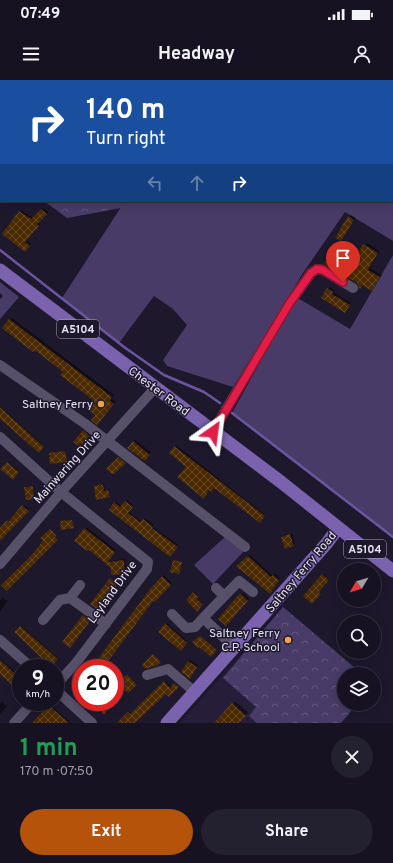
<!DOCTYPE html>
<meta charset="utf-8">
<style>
:root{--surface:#161222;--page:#23202f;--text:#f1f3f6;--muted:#9e9ea5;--line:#353240;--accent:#b45309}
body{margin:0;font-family:Overpass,sans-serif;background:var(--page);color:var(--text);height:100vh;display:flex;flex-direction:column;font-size:15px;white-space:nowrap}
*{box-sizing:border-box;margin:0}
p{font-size:13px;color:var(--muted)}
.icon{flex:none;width:22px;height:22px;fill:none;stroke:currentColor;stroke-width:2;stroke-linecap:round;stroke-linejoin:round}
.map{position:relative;height:643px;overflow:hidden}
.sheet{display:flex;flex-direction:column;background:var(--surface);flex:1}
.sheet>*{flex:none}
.guide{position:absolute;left:0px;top:0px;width:393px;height:122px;box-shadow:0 2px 10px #0003,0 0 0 1px var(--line);background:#1a4fa0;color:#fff;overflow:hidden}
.needle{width:26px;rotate:232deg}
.fabs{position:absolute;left:337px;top:483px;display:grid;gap:8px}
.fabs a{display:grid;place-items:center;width:44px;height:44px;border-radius:50%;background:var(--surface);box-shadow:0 2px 10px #0003,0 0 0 1px var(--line);font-size:20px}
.speed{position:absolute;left:12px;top:579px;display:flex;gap:8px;font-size:20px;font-weight:700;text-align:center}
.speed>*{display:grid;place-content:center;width:52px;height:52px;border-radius:50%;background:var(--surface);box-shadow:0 2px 10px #0003,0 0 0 1px var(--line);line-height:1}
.speed small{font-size:10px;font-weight:400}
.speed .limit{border:6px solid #d22;background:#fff;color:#111}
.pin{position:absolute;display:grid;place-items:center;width:34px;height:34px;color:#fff;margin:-41px -17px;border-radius:50% 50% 50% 0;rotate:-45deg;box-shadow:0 0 4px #0007}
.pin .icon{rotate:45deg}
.me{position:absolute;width:44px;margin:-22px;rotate:31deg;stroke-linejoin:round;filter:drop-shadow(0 0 3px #0008)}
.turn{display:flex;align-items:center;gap:14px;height:84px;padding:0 20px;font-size:18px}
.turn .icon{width:52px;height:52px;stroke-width:2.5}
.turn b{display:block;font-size:28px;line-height:34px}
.lanes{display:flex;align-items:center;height:38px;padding:0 20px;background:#0003;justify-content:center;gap:20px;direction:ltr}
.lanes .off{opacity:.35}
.round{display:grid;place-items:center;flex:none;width:42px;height:42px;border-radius:21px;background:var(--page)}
.summary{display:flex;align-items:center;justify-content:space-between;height:68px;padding:0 20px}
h1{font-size:24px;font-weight:700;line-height:30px;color:#1e9e55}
.action{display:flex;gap:8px;margin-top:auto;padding:8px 20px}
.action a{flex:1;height:46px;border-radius:24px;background:var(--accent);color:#fff;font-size:16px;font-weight:700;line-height:46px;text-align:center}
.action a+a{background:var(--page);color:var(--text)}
.status{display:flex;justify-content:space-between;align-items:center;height:28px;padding:0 20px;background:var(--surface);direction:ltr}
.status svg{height:11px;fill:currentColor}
header{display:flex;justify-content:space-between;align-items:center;height:52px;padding:0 20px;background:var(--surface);font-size:18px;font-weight:700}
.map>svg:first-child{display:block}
</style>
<div class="status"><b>07:49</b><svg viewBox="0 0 49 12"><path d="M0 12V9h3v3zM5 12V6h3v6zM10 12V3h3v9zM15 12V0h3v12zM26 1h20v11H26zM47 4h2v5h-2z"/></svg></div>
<header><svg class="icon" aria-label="menu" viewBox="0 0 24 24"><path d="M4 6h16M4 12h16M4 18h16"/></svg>Headway<svg class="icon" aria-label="person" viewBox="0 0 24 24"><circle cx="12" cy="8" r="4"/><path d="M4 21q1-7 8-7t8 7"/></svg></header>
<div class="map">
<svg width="393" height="643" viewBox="0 0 393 643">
<defs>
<pattern id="forest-crowns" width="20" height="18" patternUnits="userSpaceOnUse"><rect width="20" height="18" fill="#483b67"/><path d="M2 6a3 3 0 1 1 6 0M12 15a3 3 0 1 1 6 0" fill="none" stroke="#62577d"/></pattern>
<pattern id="building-cross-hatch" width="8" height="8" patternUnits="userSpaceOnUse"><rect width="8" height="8" fill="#4b2a01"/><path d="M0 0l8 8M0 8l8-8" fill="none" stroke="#654926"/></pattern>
</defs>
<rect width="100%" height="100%" fill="#1e182d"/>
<path fill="#261e39" d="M284 527 363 594H344V624H358L341 643H180Z"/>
<path fill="#483b67" d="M204 0H393V161L345 132 303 193 233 307 167 286 163 280 187 245 173 229 154 216 119 263 62 218 125 121H392V1Z
M393 175V457L232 333 296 217 350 249Z
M0 202 19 217 0 239V219L3 216 0 213Z
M226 456 245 470 213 504 194 485Z"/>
<path fill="url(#forest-crowns)" d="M0 0H204L1 1V90Z
M44 121H125L121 128 67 138Z
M283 527 362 594H344V624H357L341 643H257L249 636 256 627 223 598Z"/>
<path fill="#0007" d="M43 128 48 132 38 142 40 144 26 160 31 164 25 171 3 153 21 130 33 138Z
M351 135 356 138 341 160 349 137Z
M367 163 380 171 370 188 382 195 372 210 363 205 361 207 357 202 328 180 330 178 333 179 341 167 357 177Z
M330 207 334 210 333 212 351 223 345 232 328 209Z
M12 238 114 315 112 319 116 321 99 341 95 320 10 240Z
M0 326 44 366 39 372 0 338Z
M135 360 151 372 145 379 133 361Z
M176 365 265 435 260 441 170 372Z
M8 382 19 391 13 398 2 389Z
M104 404 105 410 109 409V416L95 406Z
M26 406H34V418L26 419Z
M127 420 133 425 129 432 142 442 145 438 154 445 153 447 178 465 170 476 110 429 116 422 122 426Z
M24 425 29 429 0 461V449L8 440 10 441Z
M86 447 116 470 108 481 125 479 127 491 125 493 112 494V488L85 449Z
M292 453 295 463 293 465 282 457Z
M250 475 273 496 276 494 280 498 272 511 237 486Z
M347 486 351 490H344V498L340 494Z
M323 494 329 499 319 511 321 513 312 523 304 516Z
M164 495 172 503 155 521 152 508Z
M194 512 198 516 196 518 203 523 197 531 187 520Z
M242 513 249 519 226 545 219 539Z
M3 517 7 521 0 532V521Z
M167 543 187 561 181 569 159 551Z
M21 546 58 578 51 585 15 552Z
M0 579 21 598V608L0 593Z
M190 580 198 585 191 596 188 582Z
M128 595 137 604 128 612 120 603Z
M166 601 171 607 135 643H119L130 632 132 633Z
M235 621 248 632 238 643H215Z
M2 622 7 626 0 634V624Z
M90 622H103L109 627 104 633Z
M50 625 71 643H33Z"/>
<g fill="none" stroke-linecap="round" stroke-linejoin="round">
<path stroke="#6c55a0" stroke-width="2.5" d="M0 170 124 267 164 295 204 312 220 323
M232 333 393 457"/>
</g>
<path fill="url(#building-cross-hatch)" d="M41 129 47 134 37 144 39 146 25 162 30 166 25 172 2 154 19 131 31 139Z
M348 136 354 140 341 161 335 158Z
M363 164 378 173 368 190 380 197 372 211 362 205 360 209 356 202 324 184 327 179 331 181 338 169 355 179Z
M327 208 333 212 332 214 350 225 345 233 321 218Z
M9 239 112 317 110 321 114 324 97 345 91 340 95 335 87 328 93 320 60 295 63 292 36 271 33 272 2 248Z
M0 327 44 367 39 373 0 339Z
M83 350 89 356 80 367 73 362Z
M133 361 150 375 145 381 127 368Z
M174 366 265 436 260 443 214 408 211 412 209 410 204 419 177 397 186 387 169 373Z
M65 371 67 382 50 384 49 373Z
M118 377 126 383 114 394H112L106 389Z
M7 382 19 392 13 400 0 389Z
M103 404 104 411 108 410 110 417 96 420 94 406Z
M33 406 34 419 26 420 24 407Z
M125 421 133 427 128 433 140 442 143 439 153 447 152 448 178 467 170 477 109 430 114 422 120 427Z
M22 425 29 431 0 461V448L7 440 8 442Z
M72 440 74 448 61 450 60 441Z
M84 448 115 472 108 482 124 480 125 494 111 495V488L89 470 87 471 74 461Z
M50 449 56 455 55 457 58 460 7 511 1 505 30 477 43 461 40 458Z
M290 454 294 466 285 469 281 457Z
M248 476 271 497 273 495 279 500 270 514 236 486Z
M173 480 182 482 179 494 170 492Z
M322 494 329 500 319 512 321 514 312 524 303 516Z
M162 496 171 505 155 522 153 521 112 576 102 588H99L94 584 151 508Z
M110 498 117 504 98 530 90 524Z
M193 512 198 517 197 519 203 524 197 532 186 520Z
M240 513 248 521 226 546 218 539Z
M83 535 90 541 70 568 62 562Z
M165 543 187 563 181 571 158 552Z
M20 546 58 579 51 587 14 552Z
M200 556 217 570 211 577 199 567 198 569 192 562Z
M153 574 161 582 158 585 145 589 142 585Z
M0 580 21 599V614L0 594Z
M188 581 197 587 190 599 181 592Z
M127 594 137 605 128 613 118 603Z
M81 597V615L72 607Z
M164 601 170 608 174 603 179 607 169 617 166 614 169 611 135 643H117L128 632 130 634Z
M90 622H101L109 629 104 635Z
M232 623 246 636 239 643H214Z
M49 625 54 630 69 643H32Z"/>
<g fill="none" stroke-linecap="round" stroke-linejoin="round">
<path stroke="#575069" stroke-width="10" d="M0 285 84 343 245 467
M213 351 289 224 311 193 317 189 323 190 353 208
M0 357 61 412 148 482 147 489 76 583 55 606
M0 484 61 412 155 308
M216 508 224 516
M70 518 80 505
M172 534 186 548 195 547 203 538
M43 540 60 520 70 518 106 544
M0 560 32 588
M235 568 203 538 239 501 253 512
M147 595 168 589 196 613
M55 609 92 643
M14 643 33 622"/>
<path stroke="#7a62af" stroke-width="13" d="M0 190 281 402 393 491
M167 643 327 463 338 448"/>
</g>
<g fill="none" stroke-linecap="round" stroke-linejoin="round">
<g stroke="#92132f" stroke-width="10">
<path id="route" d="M213 352 289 224 311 193 317 189 323 190 343 202"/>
</g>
<use href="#route" stroke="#e11d48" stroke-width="7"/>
</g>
<g fill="#f6a247" stroke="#1e182d" stroke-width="1.5">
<circle cx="101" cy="324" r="4"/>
<circle cx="288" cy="560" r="4"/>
</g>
<g text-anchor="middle" stroke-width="3" stroke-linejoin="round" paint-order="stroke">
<g fill="#1e182d" stroke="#a9a5b6" stroke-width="1">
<rect x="57" y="240" width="42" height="18" rx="3"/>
<rect x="344" y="460" width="42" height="18" rx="3"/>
</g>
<g font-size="11" font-weight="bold" fill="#e5e2f1">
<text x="78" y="253">A5104</text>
<text x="365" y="473">A5104</text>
</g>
<g font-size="12" fill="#e5e2f1" stroke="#1e182d">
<text transform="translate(159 311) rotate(37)" y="4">Chester Road</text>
<text transform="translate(67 387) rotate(-48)" y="4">Mainwaring Drive</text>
<text transform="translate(301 492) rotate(-50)" y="4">Saltney Ferry Road</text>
<text transform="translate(112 512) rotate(-54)" y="4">Leyland Drive</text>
</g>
<g font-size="12" fill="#e5e2f1" stroke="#1e182d" text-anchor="end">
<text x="93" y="328">Saltney Ferry</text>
<text x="280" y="557">Saltney Ferry<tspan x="280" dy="14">C.P. School</tspan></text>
</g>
</g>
</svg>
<div class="fabs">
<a><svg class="needle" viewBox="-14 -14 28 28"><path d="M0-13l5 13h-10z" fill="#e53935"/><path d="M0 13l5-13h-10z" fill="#9e9ea5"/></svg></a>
<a><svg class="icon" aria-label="search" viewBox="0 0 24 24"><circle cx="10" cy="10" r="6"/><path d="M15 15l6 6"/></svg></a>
<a><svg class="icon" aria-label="layers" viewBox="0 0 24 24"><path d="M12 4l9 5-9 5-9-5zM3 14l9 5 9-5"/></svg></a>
</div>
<div class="speed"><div>9<small>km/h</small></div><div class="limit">20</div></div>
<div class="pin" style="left:343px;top:202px;background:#d93025"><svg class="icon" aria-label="arrive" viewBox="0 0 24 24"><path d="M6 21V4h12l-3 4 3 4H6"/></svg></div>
<svg class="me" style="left:213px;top:352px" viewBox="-20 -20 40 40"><path d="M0-17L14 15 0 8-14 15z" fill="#e11d48" stroke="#fff" stroke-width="4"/></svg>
<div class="guide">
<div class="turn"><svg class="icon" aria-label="right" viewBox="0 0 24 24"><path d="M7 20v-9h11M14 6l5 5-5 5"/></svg><div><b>140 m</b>Turn right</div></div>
<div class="lanes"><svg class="icon off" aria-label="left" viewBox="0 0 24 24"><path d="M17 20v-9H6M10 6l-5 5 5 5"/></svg><svg class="icon off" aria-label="ahead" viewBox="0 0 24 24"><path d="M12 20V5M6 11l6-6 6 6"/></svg><svg class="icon" aria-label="right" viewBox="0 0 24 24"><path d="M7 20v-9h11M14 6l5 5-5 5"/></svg></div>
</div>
</div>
<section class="sheet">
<div class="summary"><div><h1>1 min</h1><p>170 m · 07:50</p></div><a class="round"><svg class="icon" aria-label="close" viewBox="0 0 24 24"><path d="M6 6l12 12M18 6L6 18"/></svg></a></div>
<div class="action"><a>Exit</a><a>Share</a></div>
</section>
